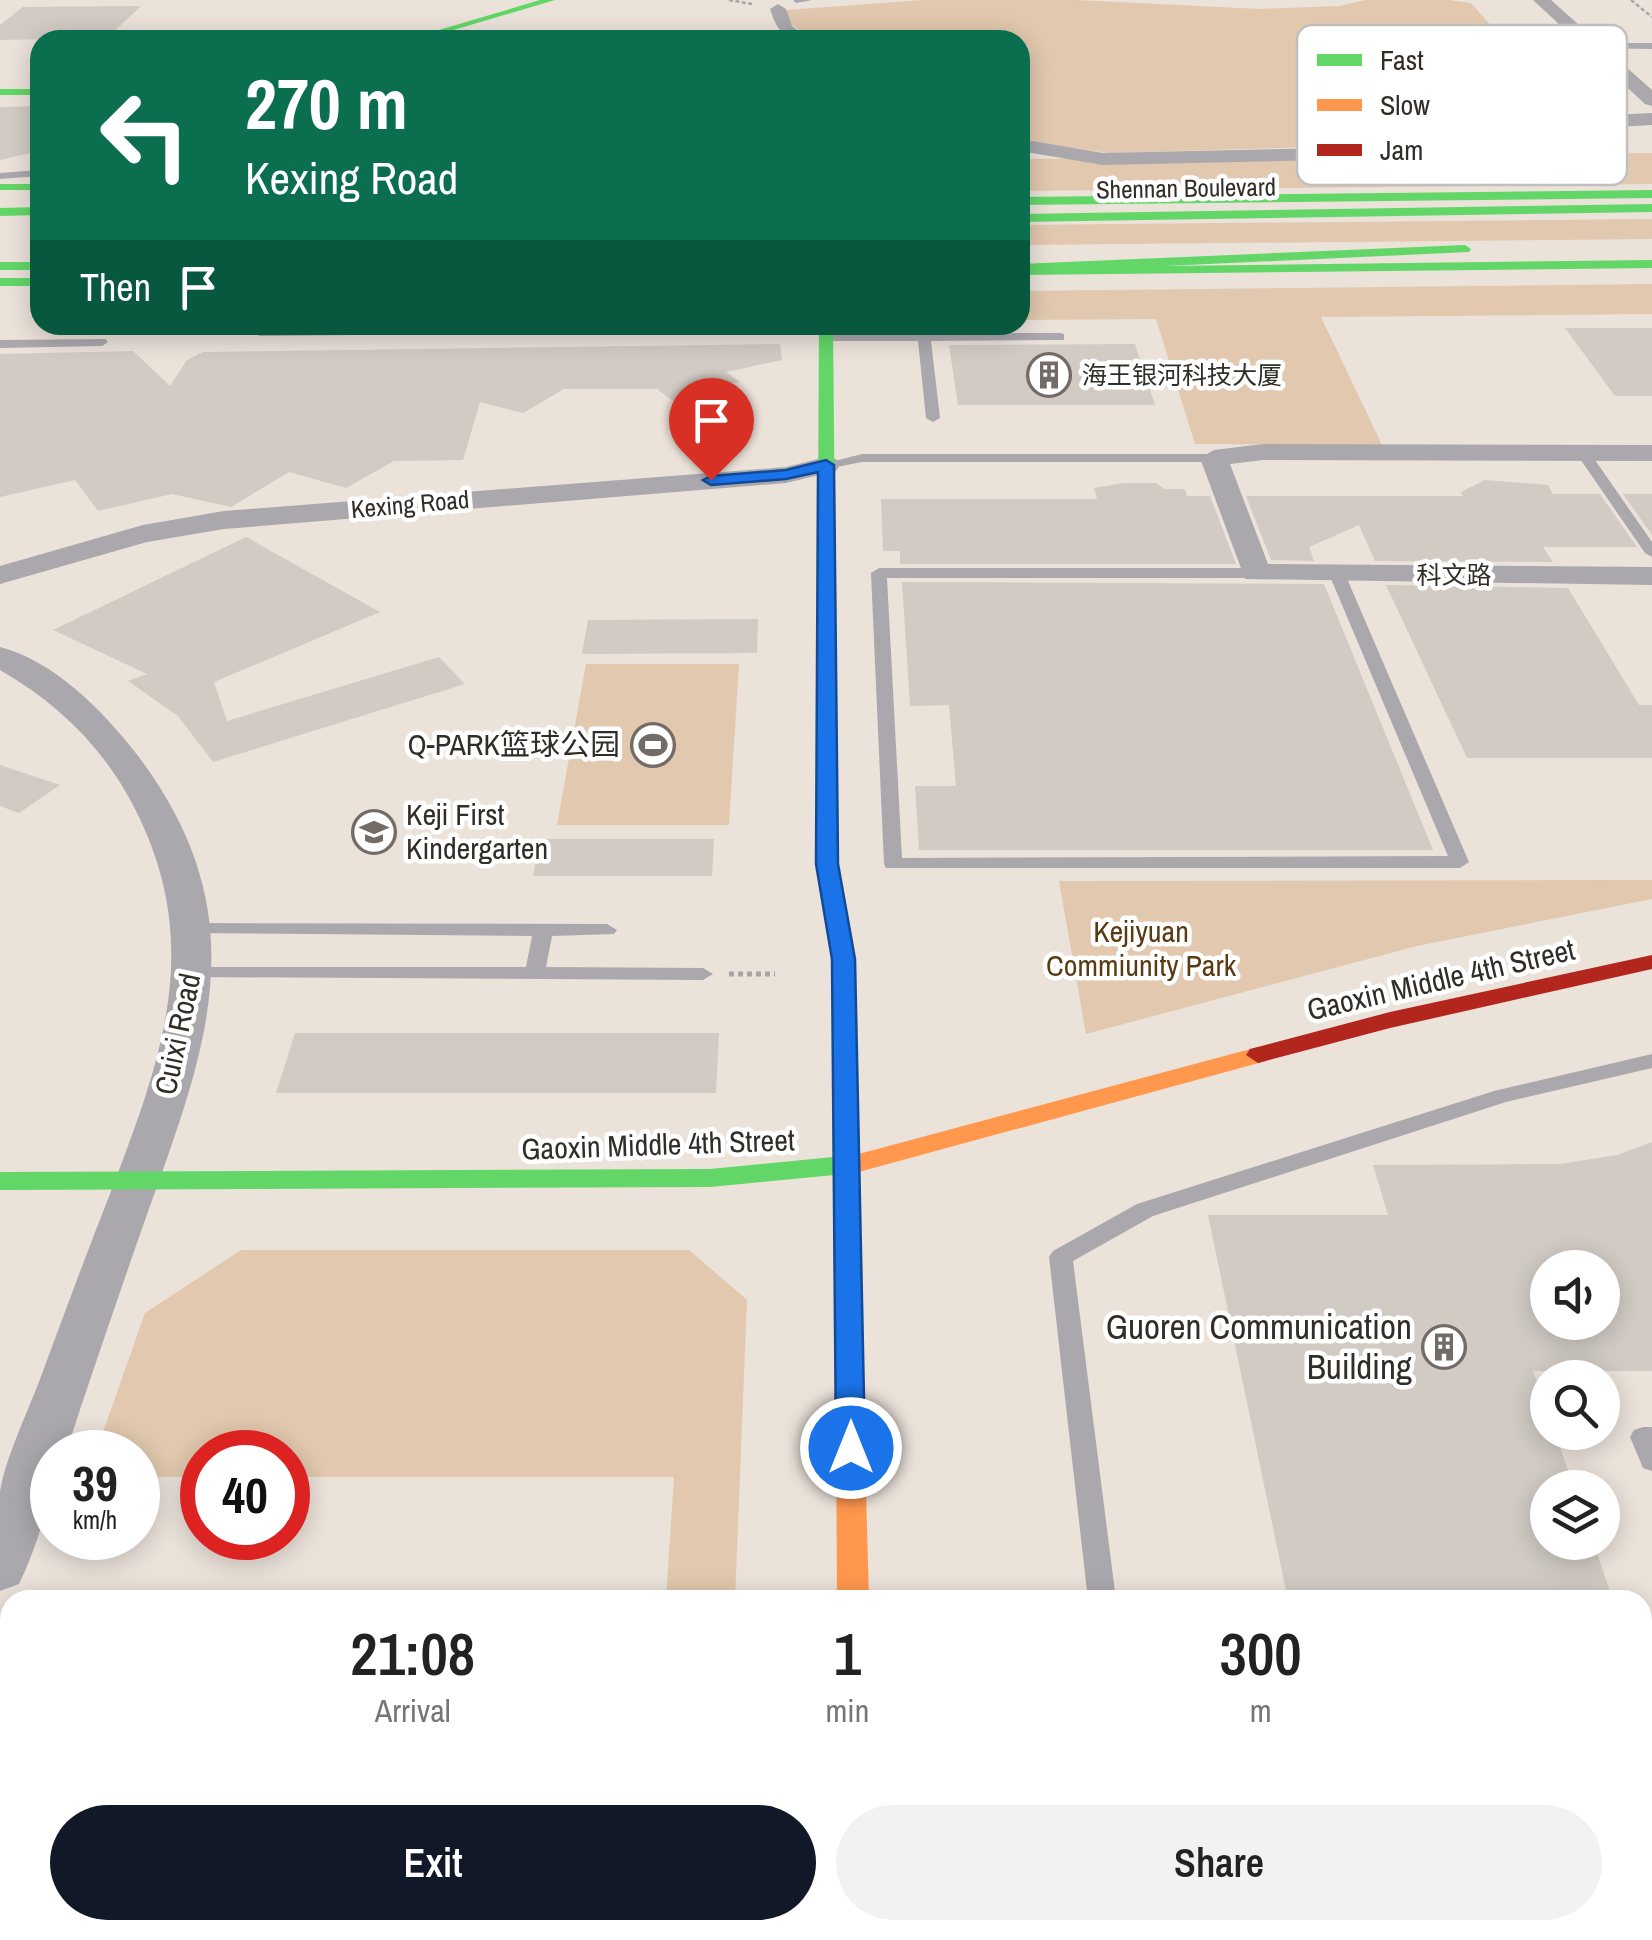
<!DOCTYPE html>
<meta charset="utf-8">
<style>
:root{--surface:#fff;--page:#f2f2f2;--text:#222;--muted:#767676;--accent:#111827}
body{margin:0;font-family:"Archivo Narrow","Noto Sans SC",sans-serif;background:var(--page);color:var(--text);height:100vh;display:flex;flex-direction:column;font-size:38px;white-space:nowrap}
*{box-sizing:border-box;margin:0}
p{font-size:32px;color:var(--muted)}
.icon{flex:none;width:55px;height:55px;fill:none;stroke:currentColor;stroke-width:2;stroke-linecap:round;stroke-linejoin:round}
.map{position:relative;flex:1;overflow:hidden}
.drawer{position:absolute;left:0px;top:1590px;width:1652px;height:350px;display:flex;flex-direction:column;background:var(--surface);border-radius:30px 30px 0 0;box-shadow:0 5px 25px #0003}
.drawer>*{flex:none}
.guide{position:absolute;left:30px;top:30px;width:1000px;height:305px;border-radius:30px;box-shadow:0 5px 25px #0003;background:#0b6e4f;color:#fff;overflow:hidden}
.buttons{position:absolute;left:1530px;top:1250px;display:grid;gap:20px}
.buttons a{display:grid;place-items:center;width:90px;height:90px;border-radius:50%;background:var(--surface);box-shadow:0 5px 25px #0003;font-size:50px}
.speed{position:absolute;left:30px;top:1430px;display:flex;gap:20px;font-size:50px;font-weight:700;text-align:center}
.speed>*{display:grid;place-content:center;width:130px;height:130px;border-radius:50%;background:var(--surface);box-shadow:0 5px 25px #0003;line-height:1}
.speed small{font-size:25px;font-weight:400}
.speed .limit{border:15px solid #d22;background:#fff;color:#111}
.pin{position:absolute;display:grid;place-items:center;width:85px;height:85px;color:#fff;margin:-102px -42px;border-radius:50% 50% 50% 0;rotate:-45deg;box-shadow:0 0 10px #0007}
.pin .icon{rotate:45deg}
.me{position:absolute;width:110px;margin:-55px;rotate:0deg;stroke-linejoin:round;filter:drop-shadow(0 0 8px #0008)}
.turn{display:flex;align-items:center;gap:35px;height:210px;padding:0 50px;font-size:45px}
.turn .icon{width:130px;height:130px;stroke-width:2.5}
.turn b{display:block;font-size:70px;line-height:85px}
.then{display:flex;align-items:center;height:95px;padding:0 50px;background:#0003;gap:20px;font-size:38px}
.eta{display:flex;justify-content:space-evenly;align-items:center;height:170px;text-align:center}
.eta b{font-size:60px;font-weight:600;line-height:70px}
.cta{display:flex;gap:20px;margin-top:auto;padding:20px 50px}
.cta a{flex:1;height:115px;border-radius:60px;background:var(--accent);color:#fff;font-size:40px;font-weight:600;line-height:115px;text-align:center}
.cta a+a{background:var(--page);color:var(--text)}
.map>svg:first-child{display:block}
</style>
<div class="map">
<svg width="1652" height="1940" viewBox="0 0 1652 1940">
<rect width="100%" height="100%" fill="#ebe2da"/>
<path fill="#e1c8ae" d="M923 0H1075L1260 9 1339 6 1366 0H1449L1471 3 1543 84 1484 89 1456 116 1429 129 1350 146 1109 153 1020 141V40H813L784 19 787 10Z
M1652 153V184L1020 191V159Z
M1652 219V239L1020 245V225Z
M1652 284V314L1321 317 1382 445 1195 444 1156 319 1020 320V291Z
M586 664H739L729 825H557Z
M1652 880V899L1417 946 1086 1034 1059 881Z
M241 1250H689L747 1300 735 1600H666L674 1477H288V1452H202V1477H138V1452H96L145 1313Z
M3 1908H10V1930H722L721 1940H6Z"/>
<path fill="#d1cbc4" fill-rule="evenodd" d="M141 6 107 38 0 40V25L23 7Z
M40 106V151L0 160V107Z
M1565 328H1652V396H1615Z
M780 344 782 360 726 372 740 382 720 386 739 400 687 412 657 389H564L523 413 480 402 463 460 394 461 346 488 289 472 231 507 172 494 98 511 75 480 0 497V354L133 351 170 386 187 360 203 352Z
M1135 344 1155 405H958L949 345Z
M1485 480 1548 485 1553 494H1600L1637 547H1543L1553 562 1375 561 1359 525 1309 547 1314 561 1271 560 1246 496H1463L1461 492Z
M1124 483H1156L1164 489H1185L1187 496H1210L1236 564H900V551H883L881 499H1097L1094 488Z
M1623 494H1652V535Z
M246 537 380 612 214 682 227 721 439 657 465 684 213 762 178 716 128 681 147 674 53 630Z
M902 582 1324 584 1433 850H919L915 786H956L949 705 910 706Z
M1386 585 1568 588 1639 705H1652V758H1467Z
M758 619 757 653 582 654 588 620Z
M0 765 60 785 19 813 0 806Z
M540 839H714L712 876H533Z
M295 1033H719L716 1093H276Z
M1652 1142V1371H1533L1548 1412V1432H1555L1574 1488H1548V1542H1593L1613 1600H1288L1208 1215H1388L1373 1165 1560 1164 1617 1155ZM1548 1268H1602V1322H1548Z"/>
<g fill="none" stroke-linecap="round" stroke-linejoin="round">
<path stroke="#a7a5a5" stroke-width="2.5" stroke-dasharray="4 2.5" stroke-linecap="butt" d="M729 0 752 4
M1631 0 1652 17"/>
<path stroke="#a7a5a5" stroke-width="5" stroke-dasharray="5 4" stroke-linecap="butt" d="M729 974H775"/>
<path fill="#aaa8ad" fill-rule="evenodd" d="M793 0H812L796 3Z
M1591 43H1652V49L1588 48Z
M40 170V176L0 179V173Z
M578 325 832 326 826 330 260 336 254 332 260 328Z
M1060 333 1064 334V340L931 341 940 418 933 422 926 418 918 341H826L820 337 826 333Z
M106 339 108 342 102 346 0 348V340Z
M1578 450H1588L1652 542V557L1645 553 1576 453Z
M862 454H1214L1221 458 1214 462H862L826 469 819 465Z
M879 568H1256L1264 573 1256 578H887L902 858 1448 856 1329 574 1337 569 1345 574 1469 862 1460 868H886L884 864 871 573Z
M191 923 607 924 617 930 614 934 552 936 546 967 703 968 713 974 703 980 192 977 182 971 185 967H526L532 936 184 933 181 929 184 925Z
M1652 1054V1068L1506 1102 1153 1216 1073 1261 1116 1600H1088L1049 1257 1053 1251 1137 1204 1494 1091Z
M1643 1427H1652V1471L1643 1468 1630 1437 1634 1430Z
M1125 1930H1157L1159 1940H1127Z"/>
<path fill="#aaa8ad" fill-rule="evenodd" d="M1533 0H1551L1652 90V106L1645 104Z
M778 4 786 9 792 26 811 40C784 40 778 33 770 9Z
M1652 113V125L1615 127 1586 139 1496 156 1103 165 1020 151V139L1103 153 1496 144 1581 128 1611 115Z
M1263 444 1652 445V461L1263 460 1230 464 1268 564 1652 567V585L1245 579 1200 458 1214 450Z
M826 457 836 459 840 465 836 471 786 483 224 529 147 542 0 584V566L143 525 224 511 786 467Z
M0 647C54 661 102 710 135 752 262 917 206 1049 144 1223 117 1300 91 1376 66 1452H52C52 1499 39 1542 19 1584L0 1591C0 1559 0 1524 0 1492 5 1458 31 1405 43 1371 65 1312 87 1252 110 1194 161 1060 205 946 135 809 104 748 59 704 0 670Z"/>
<path fill="#63d668" fill-rule="evenodd" d="M540 0H555L420 40H405Z
M0 89H40V95H0Z
M0 184H40V190H0Z
M1652 190V198L1020 205V197Z
M1652 204V212L1020 222V214Z
M40 207V215L0 216V208Z
M1465 245 1471 249 1469 252 1166 266 1652 260V268L1020 275V264Z
M0 262H40V270H0Z
M0 278H40V286H0Z
M819 325H833L838 864 854 959 859 1156 868 1164 859 1172 864 1417 860 1425 850 1429 840 1425 836 1417 834 1175 710 1187 0 1190V1172L710 1169 833 1157 832 959 816 864Z
M839 1930H875V1940H839Z"/>
<path fill="#ff974d" fill-rule="evenodd" d="M1258 1047 1266 1049 1270 1055 1266 1061 855 1173 846 1170 842 1164 846 1158 855 1155Z
M850 1405 860 1409 864 1417 869 1600H837L836 1417 840 1409Z"/>
<path fill="#b3261e" fill-rule="evenodd" d="M1652 955V969L1390 1028 1258 1063 1246 1055 1250 1049 1390 1012Z"/>
</g>
<path fill="#1a73e8" stroke="#114b97" stroke-width="2.5" d="M826 460 834 465 838 864 855 959 865 1448 861 1456 851 1460 840 1456 836 1448 832 959 816 864 818 472 786 479 711 485 703 480 711 476 786 470Z"/>
<defs>
<g id="building-ring" transform="scale(2.25)"><circle r="9.5" fill="#fff" stroke="#736c66" stroke-width="1.5"/><path d="M-4-6H4V6H1V3H-1V6H-4ZM-2.5-4.3h1.7v1.8h-1.7ZM.8-4.3h1.7v1.8H.8ZM-2.5-1h1.7V.8h-1.7ZM.8-1h1.7V.8H.8Z" fill="#736c66"/></g>
<g id="stadium-ring" transform="scale(2.25)"><circle r="9.5" fill="#fff" stroke="#736c66" stroke-width="1.5"/><path d="M0-5a6.5 5 0 1 0 0 10a6.5 5 0 1 0 0-10ZM-3.5-1.8h7v3.6h-7Z" fill="#736c66"/></g>
<g id="school-ring" transform="scale(2.25)"><circle r="9.5" fill="#fff" stroke="#736c66" stroke-width="1.5"/><path d="M0-5L7-2L0 1L-7-2ZM-4 1L0 2.5L4 1V4Q0 6-4 4Z" fill="#736c66"/></g>
</defs>
<g fill-rule="evenodd">
<use href="#building-ring" x="1049" y="375"/>
<use href="#stadium-ring" x="653" y="745"/>
<use href="#school-ring" x="374" y="832"/>
<use href="#building-ring" x="1444" y="1347"/>
</g>
<g text-anchor="middle" stroke-width="9" stroke-linejoin="round" paint-order="stroke">
<g font-size="25" fill="#322d27" stroke="#fff">
<text transform="translate(1186 188) rotate(-1)" y="9">Shennan Boulevard</text>
<text transform="translate(410 504) rotate(-5)" y="9">Kexing Road</text>
<text x="1454" y="584">科文路</text>
</g>
<g font-size="25" fill="#322d27" stroke="#fff" text-anchor="start">
<text x="1082" y="384">海王银河科技大厦</text>
</g>
<g font-size="30" fill="#322d27" stroke="#fff" text-anchor="end">
<text x="620" y="755">Q-PARK篮球公园</text>
<text x="406" y="825" text-anchor="start">Keji First<tspan x="406" dy="34">Kindergarten</tspan></text>
</g>
<g font-size="30" fill="#5a3a10" stroke="#fff">
<text x="1141" y="942">Kejiyuan<tspan x="1141" dy="34">Commiunity Park</tspan></text>
</g>
<g font-size="30" fill="#322d27" stroke="#fff">
<text transform="translate(1441 980) rotate(-13)" y="10">Gaoxin Middle 4th Street</text>
<text transform="translate(178 1034) rotate(-78)" y="10">Cuixi Road</text>
<text transform="translate(658 1145) rotate(-2)" y="10">Gaoxin Middle 4th Street</text>
</g>
<g font-size="35" fill="#322d27" stroke="#fff" text-anchor="end">
<text x="1412" y="1339">Guoren Communication<tspan x="1412" dy="40">Building</tspan></text>
</g>
</g>
<rect x="1297" y="25" width="330" height="160" rx="15" fill="#fff" stroke="#c2c0be" stroke-width="2.5"/>
<rect x="1317" y="54" width="45" height="12" fill="#63d668"/>
<rect x="1317" y="99" width="45" height="12" fill="#ff974d"/>
<rect x="1317" y="144" width="45" height="12" fill="#b3261e"/>
<g font-size="28" fill="#322d27">
<text x="1380" y="70">Fast</text>
<text x="1380" y="115">Slow</text>
<text x="1380" y="160">Jam</text>
</g>
</svg>
<div class="buttons">
<a><svg class="icon" aria-label="sound" viewBox="0 0 24 24"><path d="M4 9h4l5-4v14l-5-4H4zM17 9q2 3 0 6"/></svg></a>
<a><svg class="icon" aria-label="search" viewBox="0 0 24 24"><circle cx="10" cy="10" r="6"/><path d="M15 15l6 6"/></svg></a>
<a><svg class="icon" aria-label="layers" viewBox="0 0 24 24"><path d="M12 4l9 5-9 5-9-5zM3 14l9 5 9-5"/></svg></a>
</div>
<div class="speed"><div>39<small>km/h</small></div><div class="limit">40</div></div>
<div class="pin" style="left:711px;top:480px;background:#d93025"><svg class="icon" aria-label="arrive" viewBox="0 0 24 24"><path d="M6 21V4h12l-3 4 3 4H6"/></svg></div>
<svg class="me" style="left:851px;top:1448px" viewBox="-20 -20 40 40"><circle r="17" fill="#1a73e8" stroke="#fff" stroke-width="3"/><path d="M0-11L8 9 0 5-8 9z" fill="#fff"/></svg>
<div class="guide">
<div class="turn"><svg class="icon" aria-label="left" viewBox="0 0 24 24"><path d="M17 20v-9H6M10 6l-5 5 5 5"/></svg><div><b>270 m</b>Kexing Road</div></div>
<div class="then">Then<svg class="icon" aria-label="arrive" viewBox="0 0 24 24"><path d="M6 21V4h12l-3 4 3 4H6"/></svg></div>
</div>
<section class="drawer">
<div class="eta">
<div><b>21:08</b><p>Arrival</p></div>
<div><b>1</b><p>min</p></div>
<div><b>300</b><p>m</p></div>
</div>
<div class="cta"><a>Exit</a><a>Share</a></div>
</section>
</div>
